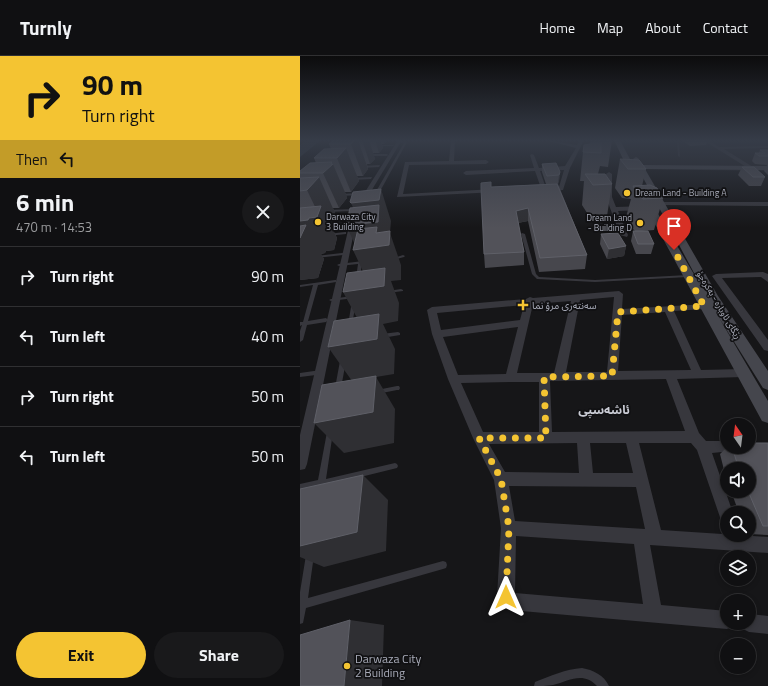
<!DOCTYPE html>
<meta charset="utf-8">
<style>
:root{--surface:#101012;--page:#19191b;--text:#f1f3f6;--muted:#9c9d9f;--line:#303032;--accent:#f4c432}
body{margin:0;font-family:"Titillium Web","Noto Sans Arabic",sans-serif;background:var(--page);color:var(--text);height:100vh;display:flex;flex-direction:column;font-size:15px;white-space:nowrap}
*{box-sizing:border-box;margin:0}
p{font-size:13px;color:var(--muted)}
.icon{flex:none;width:22px;height:22px;fill:none;stroke:currentColor;stroke-width:2;stroke-linecap:round;stroke-linejoin:round}
.map{position:relative;flex:1;overflow:hidden}
.sheet{display:flex;flex-direction:column;background:var(--surface);width:300px}
.sheet>*{flex:none}
.top-card{background:#f4c432;color:#111;overflow:hidden}
.needle{width:26px;rotate:346deg}
.buttons{position:absolute;left:420px;top:362px;display:grid;gap:8px}
.buttons a{display:grid;place-items:center;width:36px;height:36px;border-radius:50%;background:var(--surface);box-shadow:0 2px 6px #0003,0 0 0 1px var(--line);font-size:20px}
.pin{position:absolute;display:grid;place-items:center;width:34px;height:34px;color:#fff;margin:-41px -17px;border-radius:50% 50% 50% 0;rotate:-45deg;box-shadow:0 0 4px #0007}
.pin .icon{rotate:45deg}
.me{position:absolute;width:44px;margin:-22px;rotate:0deg;stroke-linejoin:round;filter:drop-shadow(0 0 3px #0008)}
.turn{display:flex;align-items:center;gap:14px;height:84px;padding:0 16px;font-size:18px}
.turn .icon{width:52px;height:52px;stroke-width:2.5}
.turn b{display:block;font-size:28px;line-height:34px}
.then{display:flex;align-items:center;height:38px;padding:0 16px;background:#0003;gap:8px;font-size:15px}
.round{display:grid;place-items:center;flex:none;width:42px;height:42px;border-radius:21px;background:var(--page)}
.overview{display:flex;align-items:center;justify-content:space-between;height:68px;padding:0 16px}
h1{font-size:24px;font-weight:700;line-height:30px}
.button{display:flex;gap:8px;margin-top:auto;padding:8px 16px}
.button a{flex:1;height:46px;border-radius:24px;background:var(--accent);color:#111;font-size:16px;font-weight:700;line-height:46px;text-align:center}
.button a+a{background:var(--page);color:var(--text)}
ul{padding:0;list-style:none}
li{display:flex;align-items:center;gap:12px;height:60px;padding:0 16px;border-top:1px solid var(--line)}
li div{flex:1}
li b{display:block;font-size:15px}
li em{font-style:normal}
header{display:flex;align-items:center;gap:24px;box-sizing:border-box;height:56px;padding:0 20px;background:var(--surface);border-bottom:1px solid var(--line)}
header strong{font-size:19px}
nav{display:flex;gap:22px;margin-inline-start:auto;font-size:14px}
main{display:flex;flex:1;min-height:0}
.map>svg:first-child{display:block}
</style>
<header>
<strong>Turnly</strong>
<nav><a>Home</a><a>Map</a><a>About</a><a>Contact</a></nav>
</header>
<main>
<section class="sheet">
<div class="top-card">
<div class="turn"><svg class="icon" aria-label="right" viewBox="0 0 24 24"><path d="M7 20v-9h11M14 6l5 5-5 5"/></svg><div><b>90 m</b>Turn right</div></div>
<div class="then">Then<svg class="icon" aria-label="left" viewBox="0 0 24 24"><path d="M17 20v-9H6M10 6l-5 5 5 5"/></svg></div>
</div>
<div class="overview"><div><h1>6 min</h1><p>470 m · 14:53</p></div><a class="round"><svg class="icon" aria-label="close" viewBox="0 0 24 24"><path d="M6 6l12 12M18 6L6 18"/></svg></a></div>
<ul>
<li><svg class="icon" aria-label="right" viewBox="0 0 24 24"><path d="M7 20v-9h11M14 6l5 5-5 5"/></svg><div><b>Turn right</b></div><em>90 m</em></li>
<li><svg class="icon" aria-label="left" viewBox="0 0 24 24"><path d="M17 20v-9H6M10 6l-5 5 5 5"/></svg><div><b>Turn left</b></div><em>40 m</em></li>
<li><svg class="icon" aria-label="right" viewBox="0 0 24 24"><path d="M7 20v-9h11M14 6l5 5-5 5"/></svg><div><b>Turn right</b></div><em>50 m</em></li>
<li><svg class="icon" aria-label="left" viewBox="0 0 24 24"><path d="M17 20v-9H6M10 6l-5 5 5 5"/></svg><div><b>Turn left</b></div><em>50 m</em></li>
</ul>
<div class="button"><a>Exit</a><a>Share</a></div>
</section>
<div class="map">
<svg width="468" height="630" viewBox="0 0 468 630">
<rect width="100%" height="100%" fill="#161618"/>
<path fill="#222225" d="M320 84H468V115L335 113Z"/>
<path fill="#2c333c" d="M7 84H21L0 101V89Z"/>
<g fill="none" stroke-linecap="round" stroke-linejoin="round">
<path fill="#37373d" fill-rule="evenodd" d="M373 84H375L379 86 380 101 378 100 377 86Z
M99 85 107 86 78 139 75 140 74 139 104 87 98 86Z
M75 89H93L94 90H74Z
M67 98H87L88 99 87 100H66Z
M80 109 79 111 61 112 60 111 61 110Z
M72 121 71 123 52 124 51 123 52 122Z
M59 137 61 138 60 139 40 140 38 139 40 138Z
M53 153 54 154 52 155 27 156 25 155 27 154Z
M46 172 48 173 47 174 27 175 25 174 27 173Z
M45 176H46V178L28 180 26 179 28 178Z
M222 177 225 178 236 218 239 221 295 224 388 219 390 220 388 221 295 226 237 223 232 218 221 178Z
M42 197H43V199L16 202 14 201 16 200Z
M103 199 105 200 104 201 93 204 91 203Z
M63 205 65 206 62 207 60 222 58 223 56 222 58 208 39 210 37 209 39 208Z
M35 224H36V226L18 229 8 265 26 262 28 264 26 266 7 269 3 284 0 286V275L2 269 0 270V266H3L13 229 0 231V229Z
M101 233 103 234V235L88 237 86 236 88 235Z
M52 240 54 241V242L31 245 29 244 31 243Z
M52 245H54L56 246 52 269 50 271 48 269Z
M98 276 100 277V279L82 282 79 280 82 278Z
M43 303 46 305 41 332 40 334H36L35 332 40 305Z
M14 315H16L17 317 16 319 0 321V317Z
M97 330H99L100 332 99 334H97L77 338H75L74 336 75 334H77Z
M30 373 32 374 33 376 26 423 95 407 97 408 98 410 97 412 24 430 23 438 20 439 17 438 16 435 17 432 0 436V428L18 424 27 376 28 374Z
M10 495 13 496 14 499 8 542 143 505 146 506 147 509 146 512 143 513 6 552 3 567 0 568V536L6 499 7 496Z
M282 612C293 614 304 619 309 630H297C283 615 269 625 253 629 247 630 240 630 234 630L235 626C250 620 266 613 282 612Z"/>
<path fill="#37373d" fill-rule="evenodd" d="M98 84H102L64 147 59 148 58 147Z
M151 84H155L154 105 186 104 189 106 186 108 109 109 103 138 195 133 197 134V136L97 141 105 106 149 105Z
M245 84 277 89 280 84H284L270 112 263 134 242 135 235 115 166 119 163 117 166 115 234 112 230 99 232 98 234 99 239 112 265 110 276 92ZM264 114 259 131 246 132 240 115Z
M403 84H408L419 91 468 90V92L424 93 453 111 451 114Z
M309 116 312 118V141L316 151 344 150 347 152 344 154 318 155 328 179 327 181 320 179 306 141V118Z
M361 146H468V150L359 149V147Z
M53 164 56 166 7 408 5 413 0 414V379L50 166Z
M463 216 468 218V226L461 221 422 222 468 284V295L464 294 412 220 416 218Z
M319 235 323 238 322 253 407 248 409 250 404 253 374 255 401 314 443 313 447 314 449 317 447 320 443 321 377 323 399 377 406 385H427V391H434L432 395 412 397 433 457H427V470L422 467 397 394 391 387H339L361 474 468 481V497L350 489 361 549 427 555V567H435L433 570 427 573 210 554 204 551 197 541 201 472 194 424 173 382 148 323 132 278 127 254 132 251 226 243 230 241 233 242ZM314 241 307 316H266L280 244ZM271 245 254 317H217L233 248ZM224 249 220 264 141 274 137 257ZM365 256 391 314 318 315 322 259ZM218 271 206 318 158 319 143 281ZM366 323 385 375 252 376 250 325ZM210 326H239V376H183L161 327ZM277 387 279 417 205 416 189 388ZM290 387H326L333 417H293ZM209 430 336 431 345 473 215 465ZM216 480 334 488 343 548 215 537Z
M449 558 468 560V578L449 576 443 573 440 567H449Z"/>
<path fill="#45464d" fill-rule="evenodd" d="M314 84H320L340 122 339 124 332 122Z
M336 101 338 102 343 109 468 110V114L345 113 418 240 468 315V334L463 332 418 260 468 345V367L462 365 343 146 347 143 351 146 401 230 333 103Z"/>
</g>
<path fill="#47474d" d="M34 84H88L84 88H82L83 92 79 97H73L75 103 70 108H67L68 113 63 120H57L59 125 51 136H45L47 142 39 152H33L35 157 29 166 37 182 34 194 26 195 25 197 21 198 24 203 18 222 0 224V115L16 107 14 102 31 93 29 88Z
M292 84H312L308 111 300 110 298 118 312 128 307 160H289L282 149 284 125H280L283 96 290 88Z
M381 84H408L406 89 390 90Z
M460 94H468V119L464 115 467 109 455 108 452 105 455 97H459Z
M320 103 346 113 342 130 363 142 354 174 342 175 354 188 351 198H336L331 185 333 175H335L331 171 326 161 331 143 322 142 315 132Z
M242 108 260 116 259 125 258 128 287 199 285 213 239 216 228 165 218 167 224 196V209L185 212 184 198 191 131 246 128 242 116Z
M442 111 465 121 461 130H449L438 119Z
M301 178 326 190 324 200 307 203 300 188Z
M468 387V479L449 478V457H439L431 435H449V413H427V426L420 398 427 391H449Z"/>
<path fill="#2f2f33" d="M55 84H58L68 113 63 120 51 88Z
M62 84H69L75 103 70 108Z
M75 84H80L83 92 79 97Z
M83 84H88L84 88Z
M46 92 59 125 51 136 37 102Z
M32 106 47 141V142L39 152 23 117Z
M260 116 259 125 258 128 259 119Z
M19 121 35 157 29 166 37 182 34 194 26 195 25 197 21 198 24 203 18 222 0 224V165L18 157 7 134Z
M81 133 91 165 90 177 101 209V224L91 225 99 247 98 265 83 268 95 293 94 318 76 321 95 353 94 387 44 397 14 367 52 325 28 291 62 271 43 236 69 228 53 194 57 193 46 169 60 167 51 147Z
M228 152V165L217 167 216 155Z
M326 190 324 200 307 203 309 193Z
M63 419 88 444 86 495 24 511 0 501V490Z
M50 564 84 569 82 630H44Z"/>
<path fill="#525259" stroke="#5f6068" d="M34 84H55L51 88H29Z
M292 84H301V97L283 96 284 89 290 88Z
M46 92 37 102H14L24 93Z
M460 94H468V100H459L455 97H465Z
M320 103 339 104 346 113H328Z
M32 106 31 108H33L23 117H0V115L10 107Z
M256 107 260 116 259 119 247 120 242 108Z
M442 111H454L465 121H453Z
M285 118H305L312 128 293 129Z
M19 121 7 134 0 135V122Z
M191 126V131L257 128 287 199 240 202 228 152 216 155 224 196 184 198 181 132V127Z
M350 129 357 132 363 142 343 143 338 139 333 130Z
M81 133 79 144 51 147 50 146 53 136Z
M79 149 78 166 46 169 50 152Z
M21 150 17 161 9 162 8 164 0 165V152Z
M6 169 0 182V170Z
M77 171 76 177 90 175 89 189 53 194 58 173Z
M333 175H348L354 188H338Z
M318 177 326 190 309 193 301 178Z
M85 212 84 230 43 236 47 217Z
M79 258 77 283 28 291 34 265Z
M76 320 73 356 14 367 22 329Z
M449 387H468V470H463L448 435H449V413H439L432 391H449Z
M63 419 57 476 0 490V433Z
M50 564 44 630H0V579Z"/>
<linearGradient id="sky" x2="0" y2="1"><stop stop-color="#0c0c0d"/><stop offset="0.49" stop-color="#363c48"/><stop offset="1" stop-color="#363c48" stop-opacity="0"/></linearGradient>
<rect width="468" height="172" fill="url(#sky)"/>
<g fill="none" stroke-linecap="round" stroke-linejoin="round">
<path stroke="#f4c432" stroke-width="7" stroke-dasharray="0 12.6" d="M206 541 209 472 201 423 179 382H246L244 321 312 320 318 256 404 250 374 194"/>
</g>
<g fill="#f4c432" stroke="#111113" stroke-width="1.5">
<circle cx="327" cy="137" r="4"/>
<circle cx="18" cy="166" r="4"/>
<circle cx="340" cy="167" r="4"/>
<path d="M221 243h4v4h4v4h-4v4h-4v-4h-4v-4h4z"/>
<circle cx="47" cy="610" r="4"/>
</g>
<g text-anchor="middle" stroke-width="3.5" stroke-linejoin="round" paint-order="stroke">
<g font-size="9" fill="#a8abb8" stroke="#111113" text-anchor="start">
<text x="335" y="140">Dream Land - Building A</text>
<text x="26" y="164">Darwaza City<tspan x="26" dy="10">3 Building</tspan></text>
<text x="332" y="165" text-anchor="end">Dream Land<tspan x="332" dy="10">- Building D</tspan></text>
</g>
<g font-size="9" fill="#a8abb8" stroke="#111113">
<text transform="translate(419 249) rotate(59)" y="3">ڕێگای ئاوبارە - بەکرەجۆ</text>
</g>
<g font-size="10" fill="#a8abb8" stroke="#111113" text-anchor="start">
<text x="232" y="253">سەنتەرى مرۆ نما</text>
</g>
<g font-size="12" font-weight="bold" fill="#c9cbd4" stroke="#111113">
<text x="304" y="358">ئاشەسپی</text>
</g>
<g font-size="12" fill="#a8abb8" stroke="#111113" text-anchor="start">
<text x="55" y="607">Darwaza City<tspan x="55" dy="14">2 Building</tspan></text>
</g>
</g>
</svg>
<div class="buttons">
<a><svg class="needle" viewBox="-14 -14 28 28"><path d="M0-13l5 13h-10z" fill="#e53935"/><path d="M0 13l5-13h-10z" fill="#9c9d9f"/></svg></a>
<a><svg class="icon" aria-label="sound" viewBox="0 0 24 24"><path d="M4 9h4l5-4v14l-5-4H4zM17 9q2 3 0 6"/></svg></a>
<a><svg class="icon" aria-label="search" viewBox="0 0 24 24"><circle cx="10" cy="10" r="6"/><path d="M15 15l6 6"/></svg></a>
<a><svg class="icon" aria-label="layers" viewBox="0 0 24 24"><path d="M12 4l9 5-9 5-9-5zM3 14l9 5 9-5"/></svg></a>
<a>+</a>
<a>−</a>
</div>
<div class="pin" style="left:374px;top:194px;background:#d93025"><svg class="icon" aria-label="arrive" viewBox="0 0 24 24"><path d="M6 21V4h12l-3 4 3 4H6"/></svg></div>
<svg class="me" style="left:206px;top:541px" viewBox="-20 -20 40 40"><path d="M0-17L14 15 0 8-14 15z" fill="#f4c432" stroke="#fff" stroke-width="4"/></svg>
</div>
</main>
